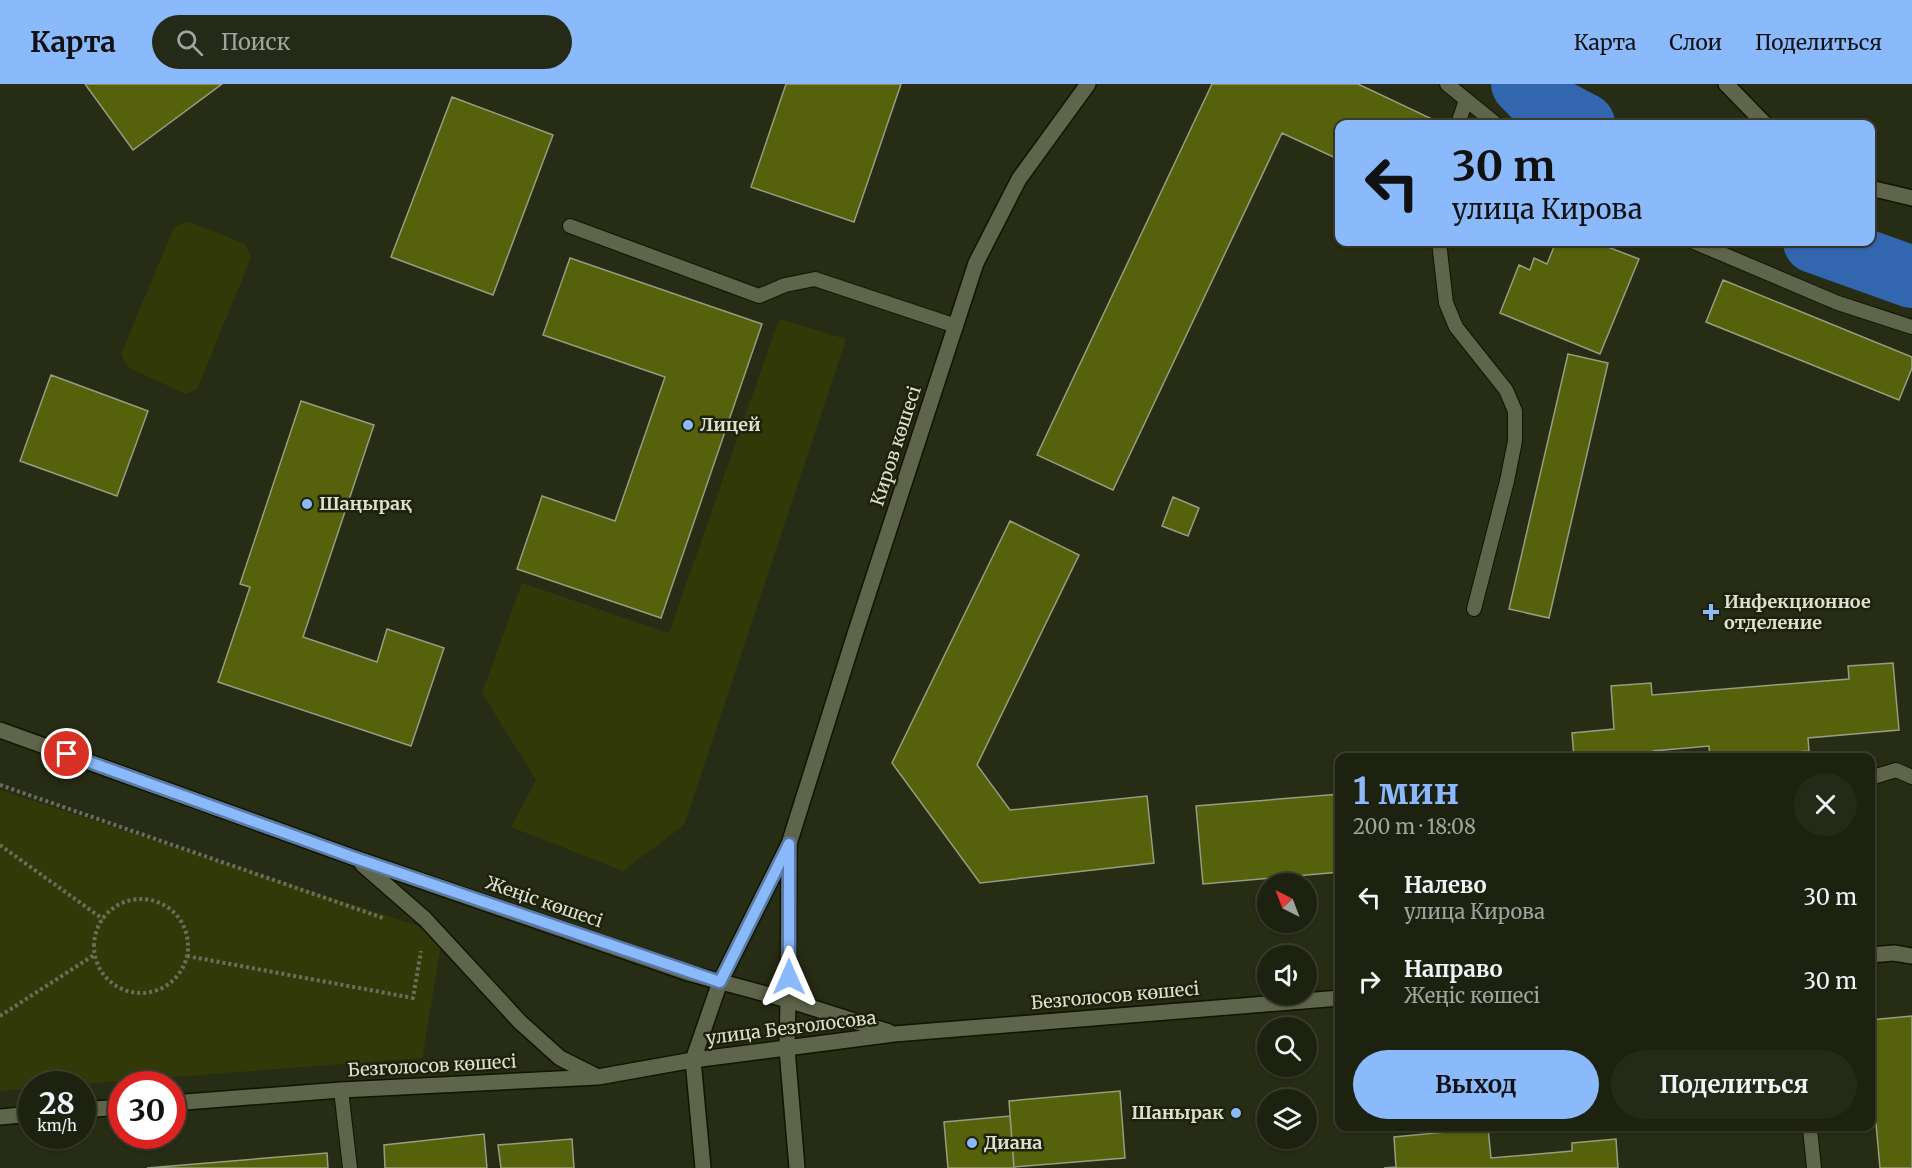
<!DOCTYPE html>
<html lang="ru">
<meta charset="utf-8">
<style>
:root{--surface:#1d210f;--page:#252918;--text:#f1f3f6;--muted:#a0a39e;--line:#3b3e2f;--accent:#8abafc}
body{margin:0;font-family:Merriweather,serif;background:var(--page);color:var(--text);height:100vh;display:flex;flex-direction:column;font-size:22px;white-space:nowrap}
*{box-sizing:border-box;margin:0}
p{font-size:20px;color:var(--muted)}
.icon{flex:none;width:33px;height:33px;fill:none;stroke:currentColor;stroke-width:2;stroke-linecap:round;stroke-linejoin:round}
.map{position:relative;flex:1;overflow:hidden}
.panel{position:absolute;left:1335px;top:669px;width:540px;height:378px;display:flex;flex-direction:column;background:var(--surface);border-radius:12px;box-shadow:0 2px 4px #0004,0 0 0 2px var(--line)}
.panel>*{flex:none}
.banner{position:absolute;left:1335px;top:36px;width:540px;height:126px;border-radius:12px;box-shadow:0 2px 4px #0004,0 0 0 2px var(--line);background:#8abafc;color:#111;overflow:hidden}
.needle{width:39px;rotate:318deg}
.buttons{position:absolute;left:1257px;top:789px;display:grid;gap:12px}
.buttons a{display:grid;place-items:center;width:60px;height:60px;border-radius:50%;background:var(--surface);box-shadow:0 2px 4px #0004,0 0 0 2px var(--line);font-size:30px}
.speed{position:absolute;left:18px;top:987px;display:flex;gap:12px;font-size:30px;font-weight:700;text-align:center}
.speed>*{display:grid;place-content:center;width:78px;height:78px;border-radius:50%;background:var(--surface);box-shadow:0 2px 4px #0004,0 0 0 2px var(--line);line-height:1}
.speed small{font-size:15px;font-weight:400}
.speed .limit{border:9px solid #d22;background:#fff;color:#111}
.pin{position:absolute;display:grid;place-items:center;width:51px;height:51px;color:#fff;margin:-26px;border:3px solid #fff;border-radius:50%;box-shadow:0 2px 6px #0007}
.me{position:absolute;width:66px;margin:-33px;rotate:0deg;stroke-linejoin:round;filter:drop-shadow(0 0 4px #0008)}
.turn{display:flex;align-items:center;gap:21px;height:126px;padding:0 18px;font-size:27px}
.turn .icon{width:78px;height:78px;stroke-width:2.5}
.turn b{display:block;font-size:42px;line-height:51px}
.round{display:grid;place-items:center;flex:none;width:63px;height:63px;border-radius:32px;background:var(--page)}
.summary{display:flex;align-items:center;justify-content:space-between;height:102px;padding:0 18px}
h1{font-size:36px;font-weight:700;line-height:45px;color:var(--accent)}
.primary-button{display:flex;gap:12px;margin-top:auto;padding:12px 18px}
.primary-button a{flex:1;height:69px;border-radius:36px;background:var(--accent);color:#111;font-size:24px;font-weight:700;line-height:69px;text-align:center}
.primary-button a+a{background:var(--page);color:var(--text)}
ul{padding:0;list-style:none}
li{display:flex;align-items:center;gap:18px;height:84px;padding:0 18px}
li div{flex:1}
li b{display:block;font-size:22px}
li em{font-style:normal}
header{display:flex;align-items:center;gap:36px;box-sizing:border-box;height:84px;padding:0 30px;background:var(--accent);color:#111}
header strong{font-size:28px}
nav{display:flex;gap:33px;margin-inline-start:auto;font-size:21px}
.search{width:420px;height:54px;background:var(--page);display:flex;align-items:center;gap:15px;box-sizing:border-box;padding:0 21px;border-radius:33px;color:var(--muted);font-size:22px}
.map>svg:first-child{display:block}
</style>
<header>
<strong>Карта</strong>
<div class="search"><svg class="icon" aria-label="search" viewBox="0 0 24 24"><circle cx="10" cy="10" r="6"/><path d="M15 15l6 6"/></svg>Поиск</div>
<nav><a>Карта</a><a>Слои</a><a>Поделиться</a></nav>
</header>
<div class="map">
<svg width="1912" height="1084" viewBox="0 0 1912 1084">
<rect width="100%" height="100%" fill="#272c14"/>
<path fill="#323909" d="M188 137 245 160 251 174 197 305 186 310 127 283 121 270 174 143Z
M779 235 846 255 684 741 623 787 511 743 536 696 482 609 522 499 669 549Z
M0 706 443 850 422 974 82 1000H32L31 1004 0 1007Z"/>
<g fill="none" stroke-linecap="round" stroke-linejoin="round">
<path stroke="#3267b0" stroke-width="62" d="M1522 0 1538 16 1584 40
M1814 158 1912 193"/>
</g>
<path fill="#56610b" stroke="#979d81" stroke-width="1.5" d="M85 0H222L133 66Z
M786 0H901L854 138 751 103Z
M1212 0H1358L1432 35 1429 40H1340V76L1282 49 1113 406 1037 371Z
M452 13 553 51 493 211 391 173Z
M1556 158H1595L1639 175 1600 270 1500 229 1519 181 1530 186 1534 174 1547 180Z
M570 174 762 240 661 534 517 485 542 412 615 437 665 293 543 251Z
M1723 196 1912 273V284L1899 316 1706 238Z
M1568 270 1608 279 1549 534 1509 525Z
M51 291 148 327 117 412 20 377Z
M301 317 374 341 303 553 377 578 387 545 444 564 411 662 218 598 250 503 240 500Z
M1173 413 1199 424 1188 452 1162 442Z
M1010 437 1079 471 977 681 1010 726 1147 712 1154 779 980 799 892 679Z
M1893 579 1899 646 1808 654 1809 667 1710 674 1709 662 1653 667V674H1574L1572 649 1614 645 1611 602 1651 599 1652 611 1849 595 1848 582Z
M1340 710V788L1203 800 1196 722Z
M1912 932V1084H1880L1873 1006H1870V936Z
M1120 1007 1125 1074 1014 1083 1009 1017Z
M1010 1032 1014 1084H948L944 1038Z
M1488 1044 1491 1074 1572 1067V1059L1616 1055 1618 1084H1384L1396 1083 1394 1053Z
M484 1050 487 1084H385L384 1061Z
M572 1055 574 1084H501L498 1061Z
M327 1069 328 1084H147Z"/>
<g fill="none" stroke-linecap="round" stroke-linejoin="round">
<g stroke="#101400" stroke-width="16">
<path id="lane" d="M1447 0 1496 40
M1458 40 1466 16
M570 142 759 212 785 201 815 195 956 242
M1439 158 1446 219 1456 243 1506 306 1515 327V357L1507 397 1474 525
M1694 158 1838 219 1912 243
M1870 694 1896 686 1912 693
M341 1006 350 1084
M1810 1045 1814 1084"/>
</g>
<g stroke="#101400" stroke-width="18">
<path id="street" d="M1726 0 1765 40
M1870 104 1912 114
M720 898 789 760 855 550 976 179 1019 95 1088 0
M788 916 789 763"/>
</g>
<g stroke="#101400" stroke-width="18">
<path id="secondary" d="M0 646 355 774 688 889 788 916 889 948
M362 780 425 835 520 938 560 974 596 992
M1870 871 1894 869 1912 872
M788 916 787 965 797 1084
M172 1019 341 1006 598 993 693 976 894 950 1340 914
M82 1026 122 1023
M0 1033 32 1030
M703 1084 693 976 720 898"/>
</g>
<path stroke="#6a6f5a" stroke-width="4" stroke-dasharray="3 3" stroke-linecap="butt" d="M0 701 383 834
M0 761 103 835
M94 862a47 47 0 1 1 94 0a47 47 0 1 1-94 0Z
M187 872 413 914 421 867
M0 932 94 871"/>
<use href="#lane" stroke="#5f654a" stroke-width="14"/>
<use href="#street" stroke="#5f654a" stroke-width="15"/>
<use href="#secondary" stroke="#5f654a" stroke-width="15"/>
</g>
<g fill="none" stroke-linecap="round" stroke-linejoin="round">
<g stroke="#5a79a4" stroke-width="15">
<path id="route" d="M67 670 355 774 720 898 789 760V893"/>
</g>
<use href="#route" stroke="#8abafc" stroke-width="10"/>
</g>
<g fill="#8abafc" stroke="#1e220a" stroke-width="2">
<circle cx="688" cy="341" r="6"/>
<circle cx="307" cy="420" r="6"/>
<path d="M1708 519h6v6h6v6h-6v6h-6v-6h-6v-6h6z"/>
<circle cx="1236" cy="1029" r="6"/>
<circle cx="972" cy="1059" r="6"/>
</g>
<g text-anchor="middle" stroke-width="5" stroke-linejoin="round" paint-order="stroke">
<g font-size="18" font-weight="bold" fill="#dde1d2" stroke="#1e220a" text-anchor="start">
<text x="700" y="347">Лицей</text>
<text x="319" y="426">Шаңырақ</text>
<text x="1724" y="524">Инфекционное<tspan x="1724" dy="21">отделение</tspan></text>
<text x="1224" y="1035" text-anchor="end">Шанырак</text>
<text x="984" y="1065">Диана</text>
</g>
<g font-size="18" fill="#dde1d2" stroke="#1e220a">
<text transform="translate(896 362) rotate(-72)" y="6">Киров көшесі</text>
<text transform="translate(544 818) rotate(19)" y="6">Жеңіс көшесі</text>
<text transform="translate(1115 912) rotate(-5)" y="6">Безголосов көшесі</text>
<text transform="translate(791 944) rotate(-7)" y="6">улица Безголосова</text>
<text transform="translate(432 982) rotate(-3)" y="6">Безголосов көшесі</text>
</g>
</g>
</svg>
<div class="buttons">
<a><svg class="needle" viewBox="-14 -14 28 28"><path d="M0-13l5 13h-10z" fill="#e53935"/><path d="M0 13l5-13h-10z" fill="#a0a39e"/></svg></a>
<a><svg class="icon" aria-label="sound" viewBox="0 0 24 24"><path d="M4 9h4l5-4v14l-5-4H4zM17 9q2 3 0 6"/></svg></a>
<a><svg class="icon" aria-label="search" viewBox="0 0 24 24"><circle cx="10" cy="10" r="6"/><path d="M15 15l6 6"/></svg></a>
<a><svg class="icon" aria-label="layers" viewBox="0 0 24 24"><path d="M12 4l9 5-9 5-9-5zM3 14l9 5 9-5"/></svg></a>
</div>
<div class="speed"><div>28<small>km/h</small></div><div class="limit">30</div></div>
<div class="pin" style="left:67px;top:670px;background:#d93025"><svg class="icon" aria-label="arrive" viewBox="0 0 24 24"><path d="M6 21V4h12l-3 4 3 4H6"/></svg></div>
<svg class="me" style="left:789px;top:893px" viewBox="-20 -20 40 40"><path d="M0-17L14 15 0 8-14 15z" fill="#8abafc" stroke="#fff" stroke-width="4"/></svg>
<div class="banner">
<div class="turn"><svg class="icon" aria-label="left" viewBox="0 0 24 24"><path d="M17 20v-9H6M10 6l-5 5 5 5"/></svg><div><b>30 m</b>улица Кирова</div></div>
</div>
<section class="panel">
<div class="summary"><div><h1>1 мин</h1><p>200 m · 18:08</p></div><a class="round"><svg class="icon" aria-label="close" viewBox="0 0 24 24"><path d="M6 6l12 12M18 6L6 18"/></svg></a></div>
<ul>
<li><svg class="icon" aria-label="left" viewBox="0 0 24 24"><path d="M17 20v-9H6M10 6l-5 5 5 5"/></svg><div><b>Налево</b><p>улица Кирова</p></div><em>30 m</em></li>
<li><svg class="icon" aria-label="right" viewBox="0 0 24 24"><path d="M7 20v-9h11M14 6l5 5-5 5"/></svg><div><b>Направо</b><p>Жеңіс көшесі</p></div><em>30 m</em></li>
</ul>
<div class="primary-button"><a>Выход</a><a>Поделиться</a></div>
</section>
</div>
